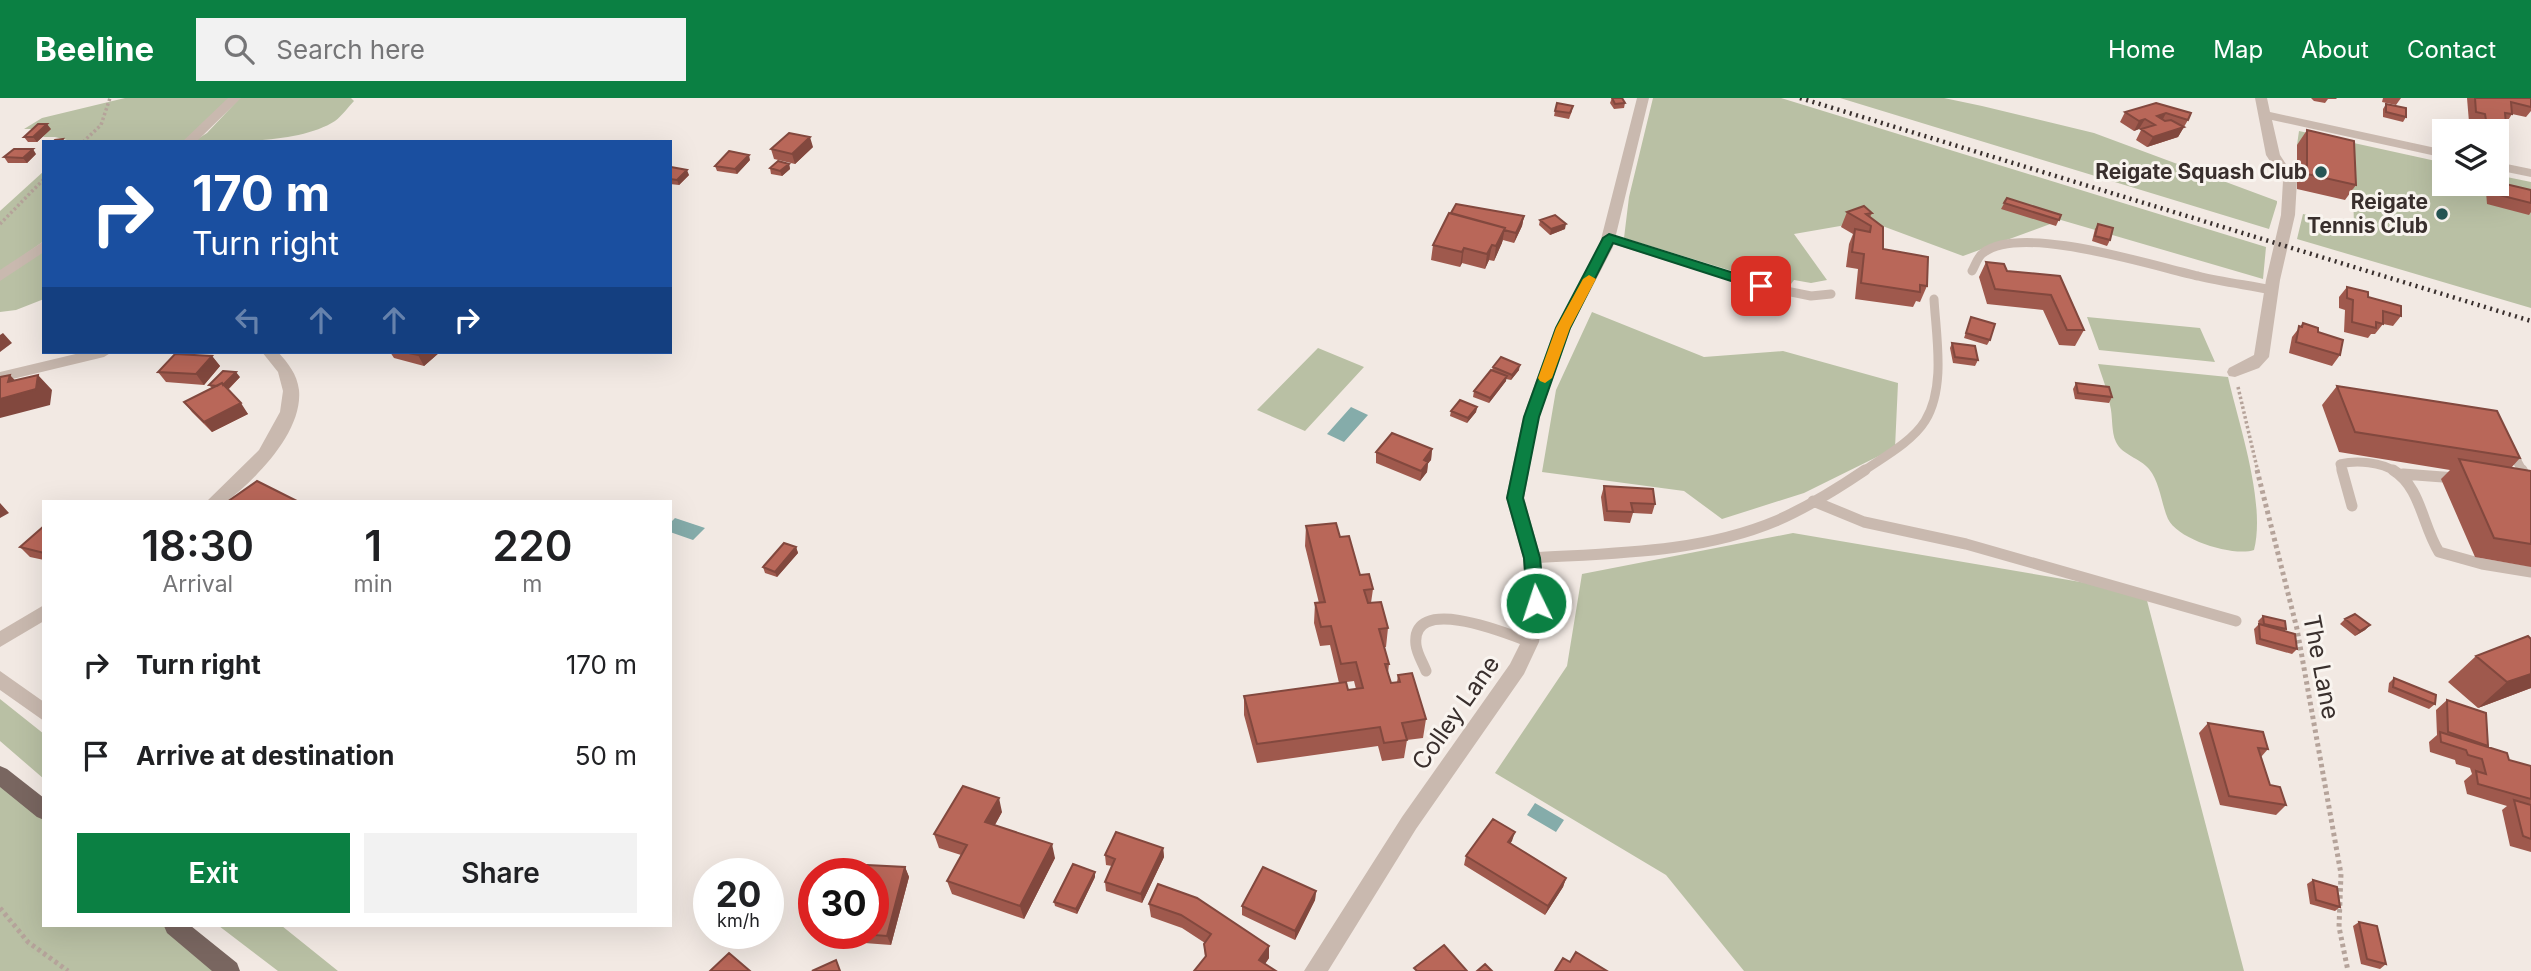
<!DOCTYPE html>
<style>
:root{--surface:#fff;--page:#f2f2f2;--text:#202124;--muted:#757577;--accent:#0b8043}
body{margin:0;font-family:Inter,sans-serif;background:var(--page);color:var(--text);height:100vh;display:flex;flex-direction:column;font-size:26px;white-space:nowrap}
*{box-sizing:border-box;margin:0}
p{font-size:23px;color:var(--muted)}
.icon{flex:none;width:38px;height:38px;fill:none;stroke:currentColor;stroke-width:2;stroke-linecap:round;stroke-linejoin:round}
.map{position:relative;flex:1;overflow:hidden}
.drawer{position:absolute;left:42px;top:402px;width:630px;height:427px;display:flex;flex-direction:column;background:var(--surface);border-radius:0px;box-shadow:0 7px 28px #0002}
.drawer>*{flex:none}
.hud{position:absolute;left:42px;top:42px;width:630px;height:214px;border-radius:0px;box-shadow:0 7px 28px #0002;background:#1a4fa0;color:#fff;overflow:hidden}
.tools{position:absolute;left:2432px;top:21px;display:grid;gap:14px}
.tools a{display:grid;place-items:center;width:77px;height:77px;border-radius:0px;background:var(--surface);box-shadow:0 7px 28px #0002;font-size:35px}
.speed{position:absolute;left:693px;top:760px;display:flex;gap:14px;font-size:35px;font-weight:700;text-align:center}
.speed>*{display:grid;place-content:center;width:91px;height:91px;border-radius:50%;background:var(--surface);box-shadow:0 7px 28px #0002;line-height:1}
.speed small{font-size:18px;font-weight:400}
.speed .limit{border:10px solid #d22;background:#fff;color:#111}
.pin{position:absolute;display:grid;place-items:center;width:60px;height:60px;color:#fff;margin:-30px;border-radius:14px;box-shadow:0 4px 10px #0006}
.me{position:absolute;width:77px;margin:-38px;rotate:356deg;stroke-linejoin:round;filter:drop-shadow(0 0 5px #0008)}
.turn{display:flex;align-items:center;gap:24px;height:147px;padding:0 35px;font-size:32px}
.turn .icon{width:91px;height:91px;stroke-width:2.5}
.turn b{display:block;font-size:49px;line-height:60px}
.lanes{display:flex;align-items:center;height:66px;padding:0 35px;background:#0003;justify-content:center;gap:35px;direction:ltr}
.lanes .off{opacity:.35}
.eta{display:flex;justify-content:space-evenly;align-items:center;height:119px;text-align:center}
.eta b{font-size:42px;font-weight:600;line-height:49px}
.button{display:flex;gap:14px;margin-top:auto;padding:14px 35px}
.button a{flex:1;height:80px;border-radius:0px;background:var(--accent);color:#fff;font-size:28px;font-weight:600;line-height:80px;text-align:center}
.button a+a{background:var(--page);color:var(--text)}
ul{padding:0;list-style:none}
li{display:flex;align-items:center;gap:21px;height:91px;padding:0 35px}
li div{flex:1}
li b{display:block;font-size:26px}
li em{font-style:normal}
header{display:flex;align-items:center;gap:42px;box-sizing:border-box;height:98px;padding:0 35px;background:var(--accent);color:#fff}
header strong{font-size:33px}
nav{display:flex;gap:38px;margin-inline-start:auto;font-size:24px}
.search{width:490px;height:63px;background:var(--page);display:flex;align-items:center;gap:18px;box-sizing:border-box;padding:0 24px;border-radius:0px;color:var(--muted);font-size:26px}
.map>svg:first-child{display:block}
</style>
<header>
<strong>Beeline</strong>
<div class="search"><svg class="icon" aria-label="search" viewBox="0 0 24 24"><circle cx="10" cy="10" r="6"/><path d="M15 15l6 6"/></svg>Search here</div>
<nav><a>Home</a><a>Map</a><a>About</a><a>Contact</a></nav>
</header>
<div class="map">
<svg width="2531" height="873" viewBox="0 0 2531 873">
<rect width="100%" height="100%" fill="#f2e9e3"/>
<path fill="#b9c0a4" d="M125 0H232L183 44H75L55 39H43L49 31H24L42 20Z
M240 0H351L354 3C348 9 342 18 335 23 301 45 233 44 193 44L207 35Z
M1653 0H1781L2266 149 2263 181 2061 122 1963 158 1869 123 1794 136 1827 182 1811 185 1794 182 1788 190 1624 140 1629 99Z
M1840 0H1944L1982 8 2094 35 2277 103V105L2269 131Z
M2299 33 2445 65V86H2497V77L2531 84V210L2297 141 2303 116 2354 127 2352 60 2297 47Z
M44 73V143L0 174V113Z
M44 150V201L16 212 0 214V182Z
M1592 214 1704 259 1783 253 1898 285 1895 350 1804 395 1722 421 1684 393 1542 374 1556 292Z
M2087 219 2200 230 2215 264 2099 252Z
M1318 250 1364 269 1305 333 1257 312Z
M2098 266 2228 279C2239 327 2266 405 2254 452 2234 459 2178 442 2168 421 2161 405 2160 384 2149 371 2140 360 2122 357 2116 344 2111 334 2113 318 2110 307 2108 293 2102 279 2098 266Z
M1793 435 2145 495 2244 873H1744L1666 777 1495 675 1567 568 1582 476Z
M0 601 44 636V681L0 643Z
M0 677 44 713V828H175L229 873H0Z
M219 828H282L338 873H278Z"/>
<path fill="#85acaa" d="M1351 309 1368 317 1344 344 1327 336Z
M675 420 705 430 693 442 670 434V425Z
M1535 705 1564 722 1556 734 1527 717Z"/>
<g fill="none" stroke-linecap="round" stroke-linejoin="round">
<path stroke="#b5a39a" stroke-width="3.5" stroke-dasharray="2.5 2.5" stroke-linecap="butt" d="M83 44 101 27 110 0
M0 126 44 81
M2238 289 2258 374"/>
<path stroke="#b5a39a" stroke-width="5" stroke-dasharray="3.5 3.5" stroke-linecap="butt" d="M2257 372 2297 531 2341 776 2339 829 2348 873
M0 810 28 844 68 873"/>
<path stroke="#c9b9af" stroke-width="9" d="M1609 140 1761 188 1811 198 1831 196
M1972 173C1975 168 1978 158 1983 155 2021 125 2153 168 2198 178 2222 184 2247 187 2272 192
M2511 352 2523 374
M1862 374C1882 360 1912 344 1925 323 1946 289 1936 238 1934 201
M2342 374 2340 366C2357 362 2381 364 2396 374"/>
<path stroke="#c9b9af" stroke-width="11" d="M2342 372 2352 408
M2393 372C2421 389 2422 427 2439 454L2482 466 2531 474
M2522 372 2525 378 2531 379
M2403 376 2456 380
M1813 403 1864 424 1966 446 2236 523
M1532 460C1613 455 1700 455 1776 423 1808 409 1837 391 1865 372
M1426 573C1423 565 1417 556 1416 547 1410 495 1509 536 1530 544"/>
<path fill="#c9b9af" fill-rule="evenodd" d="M228 0H241L196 44H182Z
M1637 0H1649L1613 149 1571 230 1539 319 1524 400 1541 460 1545 505 1539 544 1524 576 1416 731 1328 873H1304L1402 719 1510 566 1521 544 1527 505 1523 460 1506 400 1523 319 1555 230 1599 149Z
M2255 0H2267L2270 14 2445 52V60L2272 22 2280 57 2297 83 2295 117 2280 182 2269 259 2259 270 2235 279 2229 278 2227 274 2229 270 2254 257 2266 182 2281 117 2283 83 2266 57Z
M2497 64 2531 71V79L2497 72Z
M44 143V154L0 183V172Z
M84 254H112L104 259 0 284V274Z
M262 254H278C288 265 297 276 299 292 303 334 256 381 226 404H206L259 352 280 314 283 293 278 274Z
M44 507V523L0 549V533Z
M0 573 44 604V623L0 592Z"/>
<path fill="#796660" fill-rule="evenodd" d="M0 668 7 671 44 700V722L37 719 0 689Z
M164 828H191L237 865 240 873H212L167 835Z"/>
<path stroke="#392f2d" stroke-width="4.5" stroke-dasharray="2 4.5" stroke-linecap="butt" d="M1800 0 2531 223"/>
</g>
<path fill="#9f594d" d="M1612 0 1625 5 1624 10 1614 11 1610 5Z
M2311 0H2337L2336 1H2328L2325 5 2314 3Z
M2383 0H2401L2396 7 2382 4Z
M2467 0H2531V13L2526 19 2512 16 2499 37 2497 36V33L2479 32 2478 26 2469 24Z
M2156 5 2188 22 2178 39 2147 49 2136 42 2141 32 2139 31 2134 33 2120 24 2125 14Z
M2386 6 2406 19 2403 24 2383 19V11Z
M1555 13H1572L1569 21 1554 18Z
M51 31 37 44H28L24 39Z
M2307 32 2356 87 2345 102 2297 91V47Z
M813 49 795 66 774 61 771 51Z
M36 56 27 65H8L4 59Z
M750 62 737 76 717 73 715 68Z
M789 66 790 71 782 78 771 76 770 70Z
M670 70 689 77 679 87 670 86Z
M2492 86 2531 92V114L2529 117 2487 106 2486 94Z
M2007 100 2061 117 2056 128 2001 111Z
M1847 114 1872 115 1870 119 1883 151 1927 188 1920 204 1916 203 1913 209 1855 201 1858 171 1846 169 1849 146 1853 136 1841 129Z
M1524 118 1522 128 1514 145 1503 142 1494 163 1489 162 1485 171 1462 165 1460 169 1431 162 1433 147Z
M1540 122 1565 131 1550 137 1539 127Z
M2098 126 2110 142 2107 148 2092 143 2095 131Z
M1986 164 2007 173 2060 178 2084 232 2075 248 2059 247 2043 212 1987 206 1979 179Z
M2347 189 2368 199 2401 218 2393 228 2383 226 2375 236H2371L2368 240 2344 234 2345 212 2339 210V199Z
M1971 219 1990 242 1987 247 1964 240Z
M2303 225 2318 234 2340 257 2332 268 2289 255 2292 239Z
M1952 245 1978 262 1975 268 1953 265 1950 250Z
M390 254H440L424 268 394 260Z
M212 258 220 268 204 287 166 284 158 274Z
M1493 269 1519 272 1511 282 1506 281V283L1489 305 1473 299 1474 293 1492 272Z
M240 279 228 292 248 316 212 334 192 314 184 304 212 290 209 287Z
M2076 285 2112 299 2109 305 2075 301 2073 291Z
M2337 288 2520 360 2511 370 2531 373V469L2475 459 2441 381 2450 372 2339 354 2322 307Z
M1477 309 1476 314 1467 325 1450 318 1451 313Z
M1432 351 1431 362 1428 365 1427 374 1420 383 1376 365V354Z
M1604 388 1655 406 1652 416 1633 415 1630 425 1604 423 1601 399Z
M44 428V462L30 459 20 449Z
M1306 428 1340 439 1360 477 1373 491 1371 505 1388 530 1386 549H1384L1389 566 1388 575 1391 585 1397 584 1398 577 1426 621 1423 640 1407 642 1404 660 1382 663 1378 648 1257 665 1244 617V598L1356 591 1354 583 1339 585 1330 547 1320 548 1314 525 1315 505H1319L1305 448Z
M796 449 798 455 777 479 765 475 763 469Z
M2263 518 2286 531 2285 533 2297 551 2292 556 2256 546 2254 531 2259 526 2258 523Z
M2345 521 2370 527 2365 532 2355 538 2340 526Z
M2531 541V590L2478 610 2448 584 2476 558Z
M2394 580 2435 606 2429 611 2388 594 2389 585Z
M2447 602 2488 648 2487 649 2509 662 2531 668V754L2510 748 2502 712 2507 708 2467 696 2464 683 2472 676 2470 670 2456 666 2455 662 2430 654 2429 644 2437 637 2436 612Z
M2208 625 2268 651 2261 659 2270 687 2286 707 2276 717 2220 707 2199 635Z
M1002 714 995 727 1055 760 1024 821 952 796 947 783 961 757 939 750 934 736Z
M1515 734 1510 746 1566 780 1563 789 1545 817 1464 767 1466 758Z
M1163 750 1164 759 1142 805 1106 793 1105 784 1112 768 1106 767 1105 757Z
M905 769 909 779 891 847 851 844 847 835Z
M1095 779 1077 816 1055 808 1054 804Z
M2313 782 2340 809 2335 813 2310 806 2307 786Z
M1158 786 1269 860 1265 866 1205 859 1204 846 1205 845 1182 830 1151 819 1149 806Z
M1316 793 1315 802 1295 842 1242 817V808Z
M2359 824 2386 866 2380 871 2361 866 2353 828Z"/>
<path fill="#82483e" d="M2166 15 2161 25 2157 18Z
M2145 21 2139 31 2134 33 2139 23Z
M47 26 51 31 37 44 33 39Z
M2184 29 2178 39 2147 49 2153 39Z
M810 39 813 49 795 66 792 56Z
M33 51 36 56 27 65 23 60Z
M749 57 750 62 737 76 735 71Z
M789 66 790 71 782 78 780 73Z
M687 72 689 77 679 87 677 82Z
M1524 118 1522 128 1514 145 1516 135Z
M1566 126 1565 131 1550 137 1551 131Z
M1505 130 1502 145 1494 163 1496 148Z
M1492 147 1489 162 1485 171 1487 156Z
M1464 150 1462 165 1460 169 1462 154Z
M3 235 12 245 0 254V237Z
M422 254H440L424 268 418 257Z
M212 258 220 268 204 287 196 276Z
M1520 267 1519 272 1511 282 1512 277Z
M236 274 240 279 226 293 222 288Z
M10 277 24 292 38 277 52 292 50 307 0 320V301L8 284Z
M1507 278 1506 283 1489 305 1490 300Z
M241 305 248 316 212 334 204 324Z
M1477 309 1476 314 1467 325 1468 320Z
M1432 351 1431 362 1428 365 1427 374 1420 383 1424 362Z
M0 405 9 415 0 420Z
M796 449 798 455 777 479 775 474Z
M2370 527 2365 532 2355 538 2360 533Z
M2531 576V590L2478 610 2507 584Z
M999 700 1002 714 989 737 985 724Z
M1515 734 1512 743 1505 754 1508 744Z
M1052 746 1055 760 1024 821 1020 808Z
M1163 750 1164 759 1142 805 1141 796Z
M905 769 909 779 891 847 887 838Z
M1095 774V779L1077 816 1076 811Z
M1566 780 1563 789 1545 817 1548 808Z
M1316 793 1315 802 1295 842V833Z
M1269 848V860L1260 873 1259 862Z"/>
<path fill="#b96759" stroke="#82483e" stroke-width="2" d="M1612 0H1622L1625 5 1615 6Z
M2475 0H2531V9L2511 4 2512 16 2505 15 2506 26 2486 22 2485 16 2476 14Z
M1557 5 1573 8 1570 15 1555 13Z
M2156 5 2191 15 2188 22 2166 15 2157 18 2165 23 2171 22 2184 29 2153 39 2141 31 2155 27 2145 21 2139 23 2125 14Z
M2386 6 2406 10V19L2386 14Z
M38 26H47L33 39H24Z
M2307 32 2354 43 2356 87 2307 76Z
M789 35 810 39 792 56 771 51Z
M63 41 61 44H53L55 42Z
M14 51H33L23 60 4 59Z
M729 53 749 57 735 71 715 68Z
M778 63 789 66 780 73 770 70Z
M671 69 687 72 677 82 670 81Z
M2497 84 2531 92V105L2495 96 2494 86H2497Z
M2007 100 2061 117 2059 122 2004 105Z
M1456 106 1524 118 1516 135 1504 132 1505 130 1451 115Z
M1864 108 1872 115 1866 116 1883 129V151L1928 159 1927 188 1920 187V194L1861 185 1864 156 1852 154 1855 131 1870 134 1871 128 1847 114Z
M1449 115 1505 130 1496 148 1492 147 1487 156 1464 150 1462 154 1433 147Z
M1555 117 1566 126 1551 131 1540 122Z
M2098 126 2113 130 2110 142 2095 138Z
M1986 164 2004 166 2007 173 2060 178 2084 232H2067L2051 197 1995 191Z
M2347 189 2368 194V199L2401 208V218L2383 213V226L2376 224V230L2352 224 2353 202 2347 200Z
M1971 219 1995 226 1990 242 1966 235Z
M2303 225 2318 230V234L2343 242 2340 257 2296 244 2299 228 2302 229Z
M1952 245 1975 248 1978 262 1955 259Z
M404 254H422L418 257Z
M175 256 212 258 196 276 158 274Z
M1501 259 1520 267 1512 277 1493 269Z
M1491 272 1507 278 1490 300 1474 293Z
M223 273 236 274 223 287 222 285 217 288 209 287Z
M10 277 8 284 38 277 36 291 0 301V279Z
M222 285 241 305 204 324 184 304Z
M2076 285 2109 289 2112 299 2078 295Z
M2337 288 2497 313 2520 360 2355 334Z
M1460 302 1477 309 1468 320 1451 313Z
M1392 335 1432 351 1424 362 1428 364 1421 373 1376 354Z
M2459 361 2531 373V446L2494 440Z
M257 383 297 403 295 404H227Z
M1604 388 1653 391 1655 406 1631 405 1633 414 1607 413Z
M1336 425 1340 439 1349 438 1360 477 1369 476 1373 491 1364 492 1368 505 1381 504 1388 530 1379 531 1389 566H1385L1391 585 1400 584 1398 577 1412 575 1426 621 1402 625 1407 642 1384 645 1380 629 1257 646 1244 598 1346 584 1348 592 1363 590 1356 564 1341 566 1331 528 1321 529 1315 505 1325 504 1306 428Z
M44 428V455L20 449Z
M784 445 796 449 775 474 763 469Z
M2355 516 2370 527 2360 533 2345 521Z
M2263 518 2285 523 2286 531 2264 526Z
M2259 526 2295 536 2297 551 2260 541Z
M2528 538 2531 541V576L2507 584 2476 558Z
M2394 580 2436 597 2435 606 2393 589Z
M2447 602 2486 615 2488 648 2448 634Z
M2208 625 2263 634 2268 651 2258 650 2270 687 2280 689 2286 707 2229 698Z
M2440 634 2507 655 2509 662 2531 668V701L2478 686 2476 673 2486 676 2482 661 2468 657 2466 652 2441 644Z
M963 688 999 700 985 724 1052 746 1020 808 947 783 967 747 934 736Z
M2514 702 2531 707V741L2523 738Z
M1493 721 1515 734 1508 744 1566 780 1548 808 1466 758Z
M1116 734 1163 750 1141 796 1105 784 1115 761 1105 757Z
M1073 766 1095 774 1076 811 1054 804Z
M867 767 905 769 887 838 847 835H873V775H865Z
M1263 769 1316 793 1295 833 1242 808Z
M2313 782 2337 789 2340 809 2316 802Z
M1158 786 1197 800 1269 848 1259 862 1276 873H1194L1206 858 1204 846 1211 836 1181 817 1149 806Z
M2359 824 2377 828 2386 866 2367 861Z
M1444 847 1467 873H1417L1414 870Z
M1576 854 1607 873H1555L1563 860 1570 864Z
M729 855 750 873H710Z
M836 862 840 873H812Z
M1485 866 1492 873H1477Z"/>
<path fill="#0b8043" stroke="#07532c" stroke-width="2" d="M1609 136 1766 185 1768 188 1761 192 1756 191 1613 145 1570 230 1539 319 1523 400 1540 460 1544 505 1542 509H1530L1527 505 1524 460 1507 400 1524 319 1556 230 1603 140Z"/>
<path fill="#f59e0b" d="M1589 177 1596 181 1570 230 1552 280 1545 285 1540 283 1538 280 1556 230 1583 181Z"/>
<g fill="#265655" stroke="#f9f4ef" stroke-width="2.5">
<circle cx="2321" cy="74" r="7"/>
<circle cx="2442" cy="116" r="7"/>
</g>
<g text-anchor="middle" stroke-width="6" stroke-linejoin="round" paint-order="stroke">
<g font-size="21" font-weight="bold" fill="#392f2d" stroke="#f9f4ef" text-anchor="end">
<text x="2307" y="81">Reigate Squash Club</text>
<text x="2428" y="111">Reigate<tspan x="2428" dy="24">Tennis Club</tspan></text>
</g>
<g font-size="24" fill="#392f2d" stroke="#f9f4ef">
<text transform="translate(2321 569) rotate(79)" y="8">The Lane</text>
<text transform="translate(1456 615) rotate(-55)" y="8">Colley Lane</text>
</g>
</g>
</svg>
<div class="tools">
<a><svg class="icon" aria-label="layers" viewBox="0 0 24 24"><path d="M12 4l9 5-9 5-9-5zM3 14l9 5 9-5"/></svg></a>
</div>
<div class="speed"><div>20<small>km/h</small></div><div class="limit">30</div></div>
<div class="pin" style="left:1761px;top:188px;background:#d93025"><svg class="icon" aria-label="arrive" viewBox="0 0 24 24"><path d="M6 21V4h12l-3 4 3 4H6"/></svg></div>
<svg class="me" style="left:1536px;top:505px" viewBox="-20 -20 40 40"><circle r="17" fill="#0b8043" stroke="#fff" stroke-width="3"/><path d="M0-11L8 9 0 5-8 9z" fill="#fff"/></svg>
<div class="hud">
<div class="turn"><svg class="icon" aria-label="right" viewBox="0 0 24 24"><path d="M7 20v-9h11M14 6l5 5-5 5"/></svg><div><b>170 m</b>Turn right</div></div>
<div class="lanes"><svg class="icon off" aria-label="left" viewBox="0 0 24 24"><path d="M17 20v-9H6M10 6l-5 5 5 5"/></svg><svg class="icon off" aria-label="ahead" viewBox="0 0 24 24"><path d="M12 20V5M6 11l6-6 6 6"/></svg><svg class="icon off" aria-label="ahead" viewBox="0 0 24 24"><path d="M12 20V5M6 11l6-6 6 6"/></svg><svg class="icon" aria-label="right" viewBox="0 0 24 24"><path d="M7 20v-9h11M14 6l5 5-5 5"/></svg></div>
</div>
<section class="drawer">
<div class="eta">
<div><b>18:30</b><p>Arrival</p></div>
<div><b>1</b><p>min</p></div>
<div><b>220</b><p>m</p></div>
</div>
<ul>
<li><svg class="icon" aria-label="right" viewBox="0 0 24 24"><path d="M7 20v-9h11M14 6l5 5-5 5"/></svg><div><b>Turn right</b></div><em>170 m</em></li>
<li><svg class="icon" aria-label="arrive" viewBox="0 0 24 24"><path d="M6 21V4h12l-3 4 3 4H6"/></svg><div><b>Arrive at destination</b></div><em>50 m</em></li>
</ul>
<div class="button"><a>Exit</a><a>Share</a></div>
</section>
</div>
